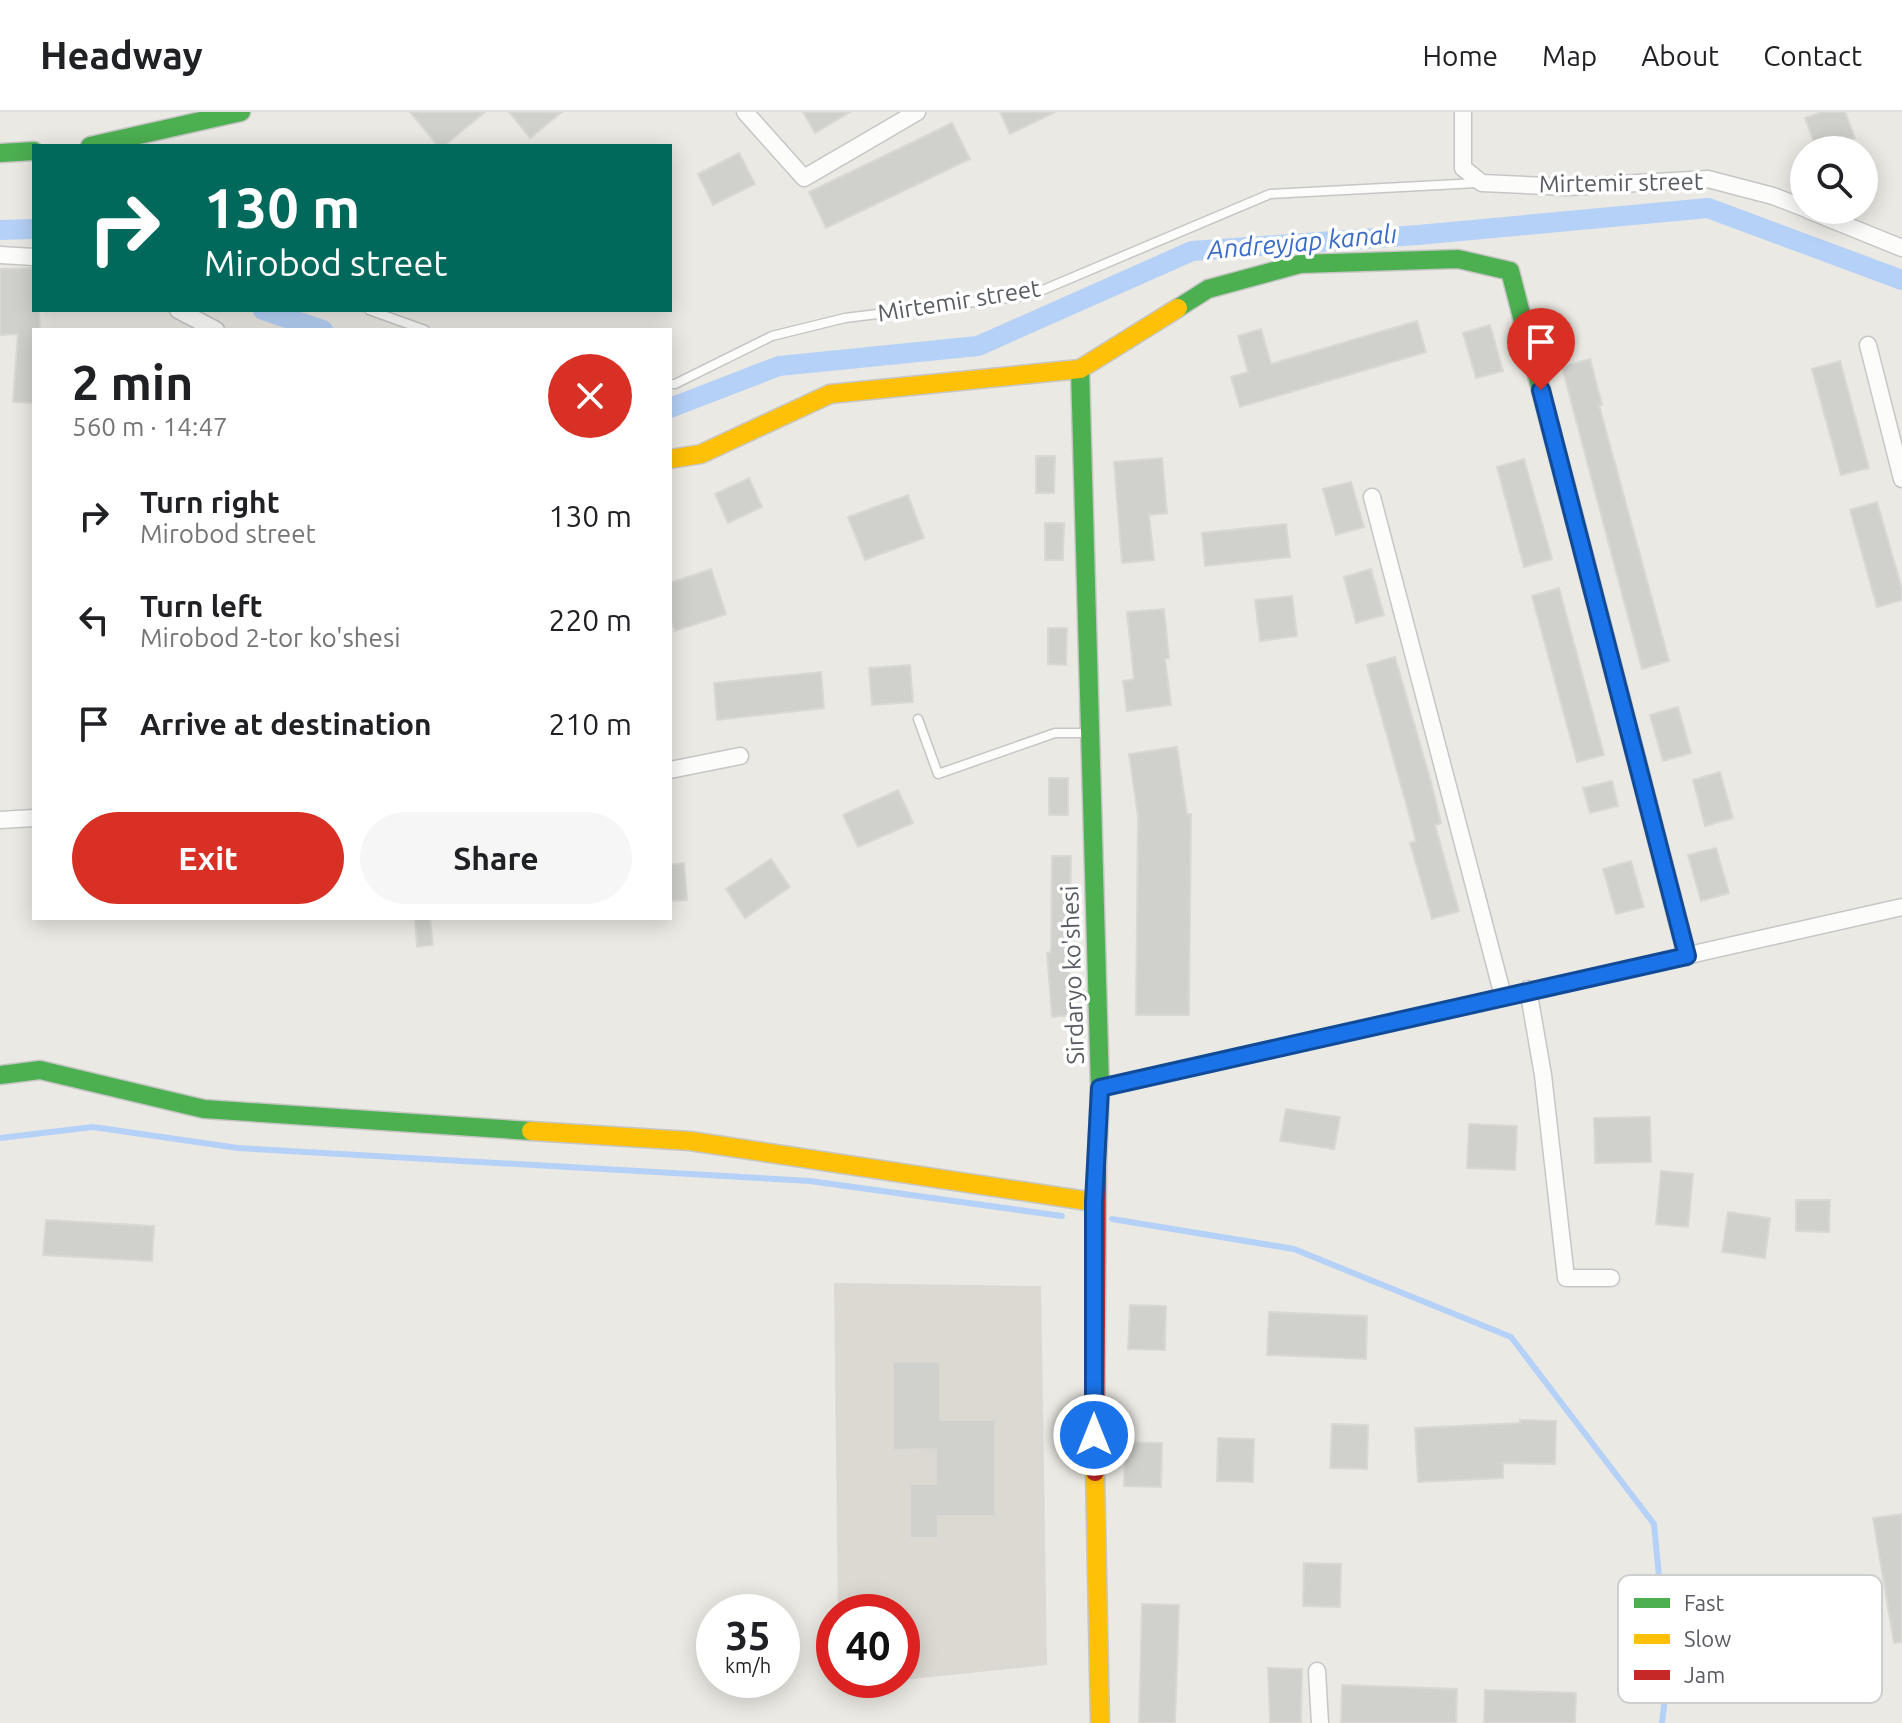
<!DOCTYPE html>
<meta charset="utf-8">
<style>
:root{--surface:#fff;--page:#f6f6f6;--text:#202124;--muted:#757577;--line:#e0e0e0;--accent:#d93025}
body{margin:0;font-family:Ubuntu,sans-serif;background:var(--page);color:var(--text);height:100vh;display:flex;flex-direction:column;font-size:30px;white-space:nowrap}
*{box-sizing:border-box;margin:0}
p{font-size:26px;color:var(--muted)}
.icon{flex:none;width:44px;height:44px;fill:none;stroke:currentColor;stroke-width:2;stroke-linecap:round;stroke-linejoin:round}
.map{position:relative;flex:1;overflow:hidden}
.details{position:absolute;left:32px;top:216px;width:640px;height:592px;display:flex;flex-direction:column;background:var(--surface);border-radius:0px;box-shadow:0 4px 20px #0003}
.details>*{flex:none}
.guide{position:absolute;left:32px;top:32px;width:640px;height:168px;border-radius:0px;box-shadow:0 4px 20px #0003;background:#00695c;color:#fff;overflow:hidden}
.fabs{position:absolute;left:1790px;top:24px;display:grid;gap:16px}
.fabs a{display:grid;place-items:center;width:88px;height:88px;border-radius:50%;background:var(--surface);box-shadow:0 4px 20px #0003;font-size:40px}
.speed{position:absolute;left:696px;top:1482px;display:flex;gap:16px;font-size:40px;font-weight:700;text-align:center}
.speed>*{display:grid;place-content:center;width:104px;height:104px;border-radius:50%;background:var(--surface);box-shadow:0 4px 20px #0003;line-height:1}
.speed small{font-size:20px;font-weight:400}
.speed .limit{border:12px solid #d22;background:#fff;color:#111}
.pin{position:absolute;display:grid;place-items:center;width:68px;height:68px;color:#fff;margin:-82px -34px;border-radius:50% 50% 50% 0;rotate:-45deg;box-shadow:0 0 8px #0007}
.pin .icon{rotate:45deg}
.me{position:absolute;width:88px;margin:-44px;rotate:0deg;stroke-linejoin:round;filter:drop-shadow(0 0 6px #0008)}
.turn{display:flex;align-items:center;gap:28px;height:168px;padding:0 40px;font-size:36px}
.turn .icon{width:104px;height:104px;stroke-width:2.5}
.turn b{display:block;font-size:56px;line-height:68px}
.round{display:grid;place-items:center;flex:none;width:84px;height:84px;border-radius:42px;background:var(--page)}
.headline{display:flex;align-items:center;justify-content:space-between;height:136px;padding:0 40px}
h1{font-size:48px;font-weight:600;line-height:60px}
.cta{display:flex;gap:16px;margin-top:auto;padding:16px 40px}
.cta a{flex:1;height:92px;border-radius:48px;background:var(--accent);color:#fff;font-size:32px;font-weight:600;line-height:92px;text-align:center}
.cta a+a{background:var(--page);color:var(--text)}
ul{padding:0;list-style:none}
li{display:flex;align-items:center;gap:24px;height:104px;padding:0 40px}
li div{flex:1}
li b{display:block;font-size:30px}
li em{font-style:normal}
header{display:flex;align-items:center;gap:48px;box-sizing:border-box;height:112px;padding:0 40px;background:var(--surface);border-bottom:2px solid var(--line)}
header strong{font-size:38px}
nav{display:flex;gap:44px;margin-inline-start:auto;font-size:28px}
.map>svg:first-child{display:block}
</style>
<header>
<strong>Headway</strong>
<nav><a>Home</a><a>Map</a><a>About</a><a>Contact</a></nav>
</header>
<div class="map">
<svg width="1902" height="1611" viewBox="0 0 1902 1611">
<rect width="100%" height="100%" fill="#eae9e3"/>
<path fill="#dbd9d1" d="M834 1171 1041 1174 1047 1553 902 1568V1500H838Z"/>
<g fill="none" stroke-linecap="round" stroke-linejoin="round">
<path stroke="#b5d1f7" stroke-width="6" d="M0 1026 93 1015 238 1036 810 1069 1062 1104
M1112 1107 1294 1137 1511 1225 1654 1412 1668 1560 1662 1611"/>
<path stroke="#b5d1f7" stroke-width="20" d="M0 118 34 117
M263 198 323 218
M670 296 779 254 978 234 1192 139 1418 123 1708 96 1902 168"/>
</g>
<path fill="#d0d0cc" stroke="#dad8d2" stroke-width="2" d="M410 0H485L444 34H438Z
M509 0H562L530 26Z
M803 0H850L815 21Z
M1000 0H1055L1010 22Z
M1822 0H1845L1855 26 1817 38 1805 6Z
M952 11 970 47 826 116 809 80Z
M739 41 755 72 713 93 698 62Z
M34 156V198H39L40 218H34V291L13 290 18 222 0 223V157Z
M1417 209 1426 240 1240 295 1231 265 1248 260 1238 224 1261 217 1271 252Z
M1490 213 1503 259 1476 266 1463 221Z
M1590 247 1602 293H1599L1669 549 1642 557 1562 255Z
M1840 249 1869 356 1841 363 1812 257Z
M1036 344H1055L1054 381H1036Z
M1162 346 1167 401 1149 403 1154 448 1122 451 1114 350Z
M1524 347 1552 447 1524 455 1497 355Z
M749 366 762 395 728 411 715 382Z
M1351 370 1364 415 1336 423 1323 377Z
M908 383 924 426 865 448 848 405Z
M1877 390 1902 477V488L1877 495 1850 398Z
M1045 411H1064L1063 448H1045Z
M1286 412 1290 445 1205 454 1202 421Z
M711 457 726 502 675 519 670 506V471Z
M1371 457 1384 503 1356 511 1344 465Z
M1559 476 1604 643 1577 650 1532 484Z
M1292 484 1297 524 1260 529 1255 488Z
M1164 497 1169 546 1165 547 1171 593 1127 599 1123 569 1134 567 1127 500Z
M1048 516H1067L1066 553 1048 552Z
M1395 545 1432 674 1441 711 1435 713 1459 799 1432 807 1410 731 1416 729 1406 691 1367 553Z
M910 553 913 590 872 593 869 556Z
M821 560 824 596 717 608 714 571Z
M1678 595 1691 641 1663 649 1650 603Z
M1177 635 1187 702H1191L1189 903H1136L1138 704 1129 642Z
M1720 660 1733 706 1705 714 1693 668Z
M1049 666H1068V703H1049Z
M1612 669 1618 694 1590 701 1583 676Z
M898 678 913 711 858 735 843 703Z
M1716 736 1729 781 1701 789 1688 743Z
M1052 744H1071L1070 824H1067L1072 903 1052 905 1047 841 1051 840Z
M771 747 790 775 745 806 726 777Z
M1631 749 1644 795 1616 802 1603 757Z
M684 751 687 788 670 789V753Z
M415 806H430L433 833 417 835Z
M1286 997 1340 1005 1334 1037 1280 1029Z
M1650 1005 1651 1050 1595 1051 1594 1006Z
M1469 1012 1517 1014 1515 1058 1467 1056Z
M1661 1059 1693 1062 1688 1115 1656 1112Z
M1796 1088H1830L1829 1120 1796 1119Z
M1728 1100 1770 1106 1765 1146 1722 1140Z
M46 1108 154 1114 152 1149 43 1143Z
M1130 1193 1166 1194 1165 1238 1128 1237Z
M1269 1200 1367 1204 1366 1247 1267 1243Z
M893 1250H940V1308H995V1404H938V1426H910V1372H936V1337L893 1338Z
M1520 1308 1556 1309 1555 1352 1503 1351V1366L1418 1370 1415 1316 1520 1311Z
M1332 1312 1368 1313 1367 1357 1330 1356Z
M1218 1326 1254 1327 1253 1370 1217 1369Z
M1125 1330 1162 1331 1161 1375 1124 1374Z
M1902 1402V1530L1894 1531 1873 1406Z
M1304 1451 1341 1452 1340 1495 1303 1494Z
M1142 1492 1179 1493 1175 1611H1139Z
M1268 1556 1302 1557 1301 1611H1270Z
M1342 1573 1457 1577 1456 1611H1341Z
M1485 1578 1576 1581 1575 1611H1484Z"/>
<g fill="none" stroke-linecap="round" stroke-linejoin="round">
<g stroke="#c6c7c5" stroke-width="11">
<path id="lane" d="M369 198 425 218
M670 272H675L772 224 845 206 1031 183 1270 82 1477 71
M918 607 938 662 1055 621H1089"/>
</g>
<g stroke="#c6c7c5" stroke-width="19">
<path id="street" d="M745 0 804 66 917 0
M1463 0V56L1482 71 1568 75 1708 67 1773 84 1804 96
M1808 98 1902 136
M0 143 34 145
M178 198 216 218
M1868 233 1902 367
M1372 385 1503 884
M670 658 740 644
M0 708 34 706
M1528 877 1543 963 1566 1166H1611
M1100 976 1902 795
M1317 1559 1320 1611"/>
</g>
<g stroke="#c6c6c6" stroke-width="21">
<path id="fast" d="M90 34 241 0
M0 41 34 39
M1178 196 1208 177 1300 152 1458 147 1510 159 1600 506
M1080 257 1100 976 1097 1052
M0 963 40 958 204 997 531 1019"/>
</g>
<g stroke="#c6c6c6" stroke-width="21">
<path id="slow" d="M670 347 701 342 830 282 1080 257 1178 196
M1600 506 1687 844
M531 1019 690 1029 1094 1090
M1095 1360 1100 1611"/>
</g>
<g stroke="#c6c6c6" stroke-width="21">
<path id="jam" d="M1095 1360 1097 1052"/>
</g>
<use href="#lane" stroke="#fcfcfb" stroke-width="8"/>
<use href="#street" stroke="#fcfcfb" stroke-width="16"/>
<use href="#fast" stroke="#4caf50" stroke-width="18"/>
<use href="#slow" stroke="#ffc107" stroke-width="18"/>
<use href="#jam" stroke="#c62828" stroke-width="18"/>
</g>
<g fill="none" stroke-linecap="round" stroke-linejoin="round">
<g stroke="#114b97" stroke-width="20">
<path id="route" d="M1094 1323V1090L1100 976 1687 844 1541 278"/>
</g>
<use href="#route" stroke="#1a73e8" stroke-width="14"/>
</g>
<g text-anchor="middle" stroke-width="7" stroke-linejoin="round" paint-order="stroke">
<g font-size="24" fill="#595c62" stroke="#fff">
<text transform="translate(1621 71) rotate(-1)" y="8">Mirtemir street</text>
<text transform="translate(959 189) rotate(-9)" y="8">Mirtemir street</text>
<text transform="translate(1073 863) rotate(-92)" y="8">Sirdaryo ko'shesi</text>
</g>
<g font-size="26" font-style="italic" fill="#3b6cc8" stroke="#fff">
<text transform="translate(1302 130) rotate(-5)" y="9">Andreyjap kanalı</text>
</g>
</g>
<rect x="1618" y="1463" width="264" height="128" rx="12" fill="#fff" stroke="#cdced0" stroke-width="2"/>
<rect x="1634" y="1486" width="36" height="10" fill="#4caf50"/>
<rect x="1634" y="1522" width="36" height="10" fill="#ffc107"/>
<rect x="1634" y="1558" width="36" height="10" fill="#c62828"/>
<g font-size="22" fill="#595c62">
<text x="1684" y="1499">Fast</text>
<text x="1684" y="1535">Slow</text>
<text x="1684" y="1571">Jam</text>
</g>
</svg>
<div class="fabs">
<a><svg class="icon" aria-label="search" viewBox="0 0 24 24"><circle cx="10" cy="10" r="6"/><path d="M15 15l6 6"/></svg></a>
</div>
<div class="speed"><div>35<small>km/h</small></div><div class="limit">40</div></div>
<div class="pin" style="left:1541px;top:278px;background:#d93025"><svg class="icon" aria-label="arrive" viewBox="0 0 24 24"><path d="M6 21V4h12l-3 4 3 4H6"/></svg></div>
<svg class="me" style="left:1094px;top:1323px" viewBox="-20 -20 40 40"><circle r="17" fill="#1a73e8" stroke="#fff" stroke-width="3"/><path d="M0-11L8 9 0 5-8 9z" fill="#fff"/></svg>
<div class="guide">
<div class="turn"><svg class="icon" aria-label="right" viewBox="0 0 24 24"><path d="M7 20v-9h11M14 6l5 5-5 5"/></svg><div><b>130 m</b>Mirobod street</div></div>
</div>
<section class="details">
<div class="headline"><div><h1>2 min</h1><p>560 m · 14:47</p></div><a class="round" style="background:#d93025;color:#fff"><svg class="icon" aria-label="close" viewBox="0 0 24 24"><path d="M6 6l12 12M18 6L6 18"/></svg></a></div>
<ul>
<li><svg class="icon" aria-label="right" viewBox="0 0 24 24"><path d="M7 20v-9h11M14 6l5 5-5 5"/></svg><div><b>Turn right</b><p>Mirobod street</p></div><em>130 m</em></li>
<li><svg class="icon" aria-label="left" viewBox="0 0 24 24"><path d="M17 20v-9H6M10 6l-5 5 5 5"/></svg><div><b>Turn left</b><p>Mirobod 2-tor ko'shesi</p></div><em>220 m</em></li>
<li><svg class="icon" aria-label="arrive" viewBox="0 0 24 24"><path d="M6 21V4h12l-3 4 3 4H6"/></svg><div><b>Arrive at destination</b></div><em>210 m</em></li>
</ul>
<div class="cta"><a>Exit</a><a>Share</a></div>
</section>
</div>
